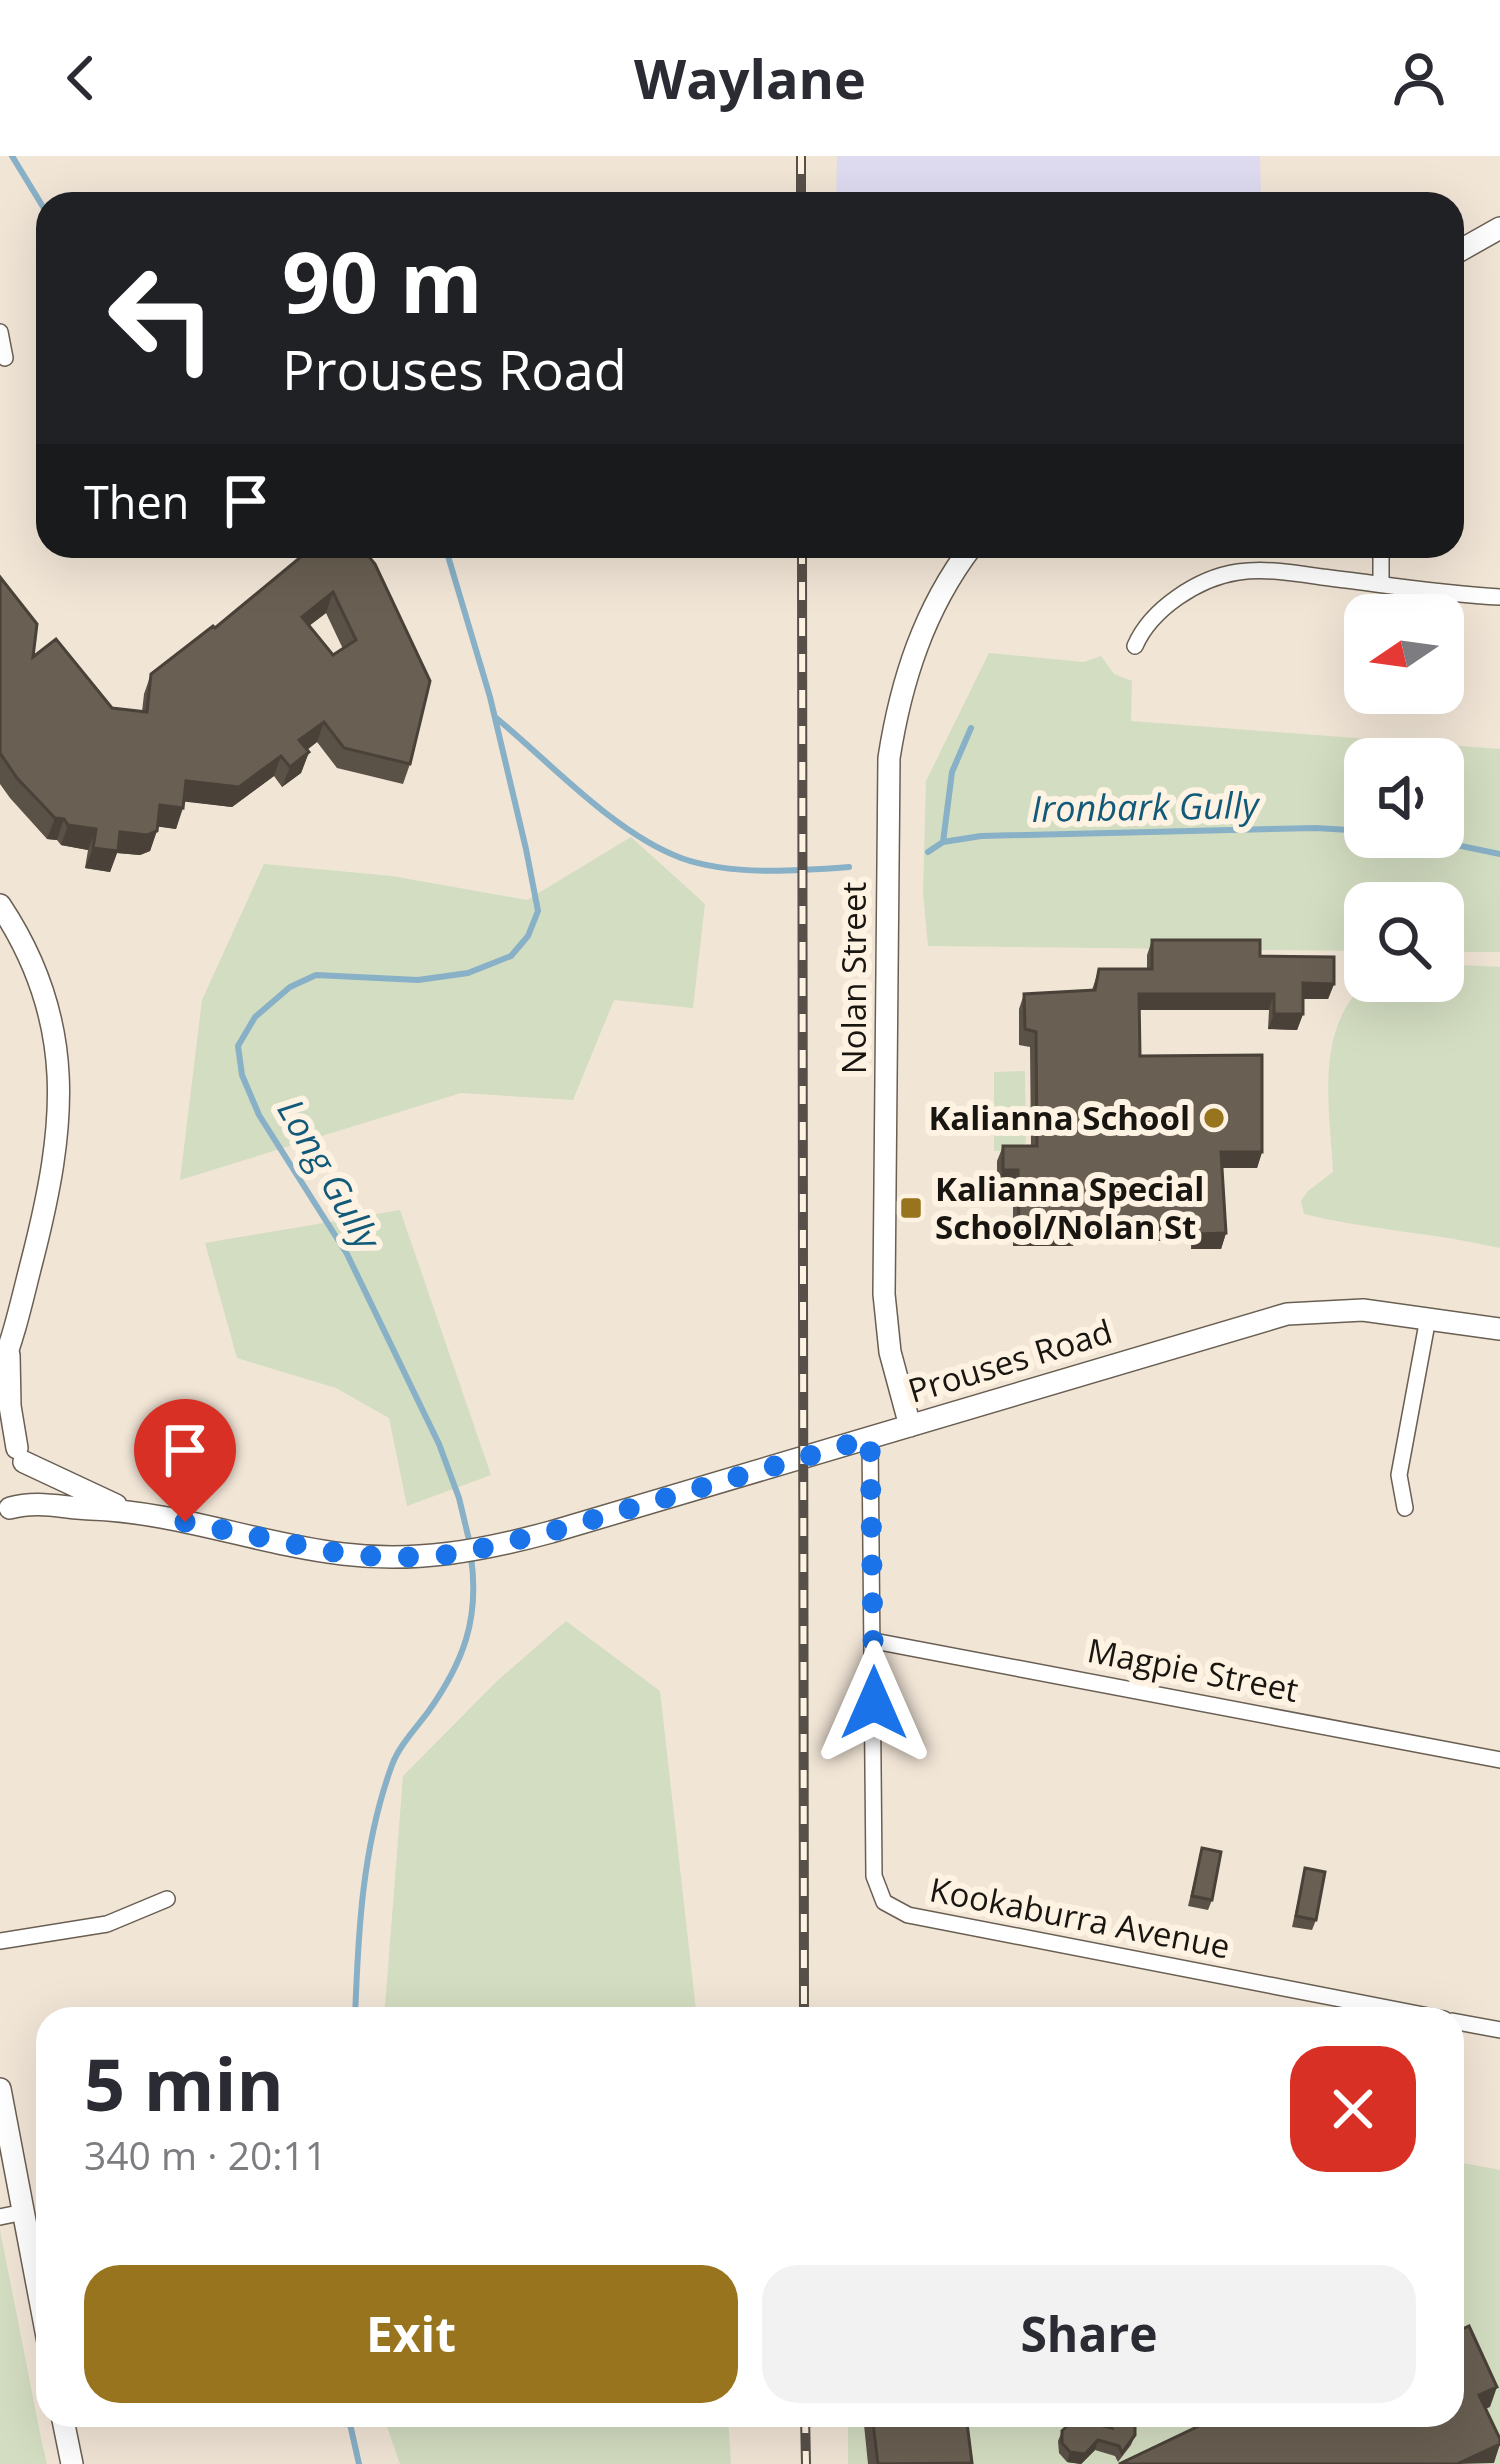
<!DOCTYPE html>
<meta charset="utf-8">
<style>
:root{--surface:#fff;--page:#f2f2f3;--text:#2b2b33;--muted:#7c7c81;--accent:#99741e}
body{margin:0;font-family:"Open Sans",sans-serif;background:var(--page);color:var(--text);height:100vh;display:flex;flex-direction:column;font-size:45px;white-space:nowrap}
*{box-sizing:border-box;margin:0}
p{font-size:39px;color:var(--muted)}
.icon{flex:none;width:66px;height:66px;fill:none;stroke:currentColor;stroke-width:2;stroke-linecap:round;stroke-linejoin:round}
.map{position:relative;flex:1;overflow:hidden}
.sheet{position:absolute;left:36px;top:1851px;width:1428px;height:420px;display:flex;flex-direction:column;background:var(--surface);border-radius:36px;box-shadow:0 12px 48px #0002}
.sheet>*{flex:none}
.hud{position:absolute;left:36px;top:36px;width:1428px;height:366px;border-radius:36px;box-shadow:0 12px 48px #0002;background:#202124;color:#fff;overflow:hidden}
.needle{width:78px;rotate:257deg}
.buttons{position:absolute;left:1344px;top:438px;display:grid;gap:24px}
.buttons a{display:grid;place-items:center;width:120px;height:120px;border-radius:24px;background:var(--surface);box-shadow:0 12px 48px #0002;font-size:60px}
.pin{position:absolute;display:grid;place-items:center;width:102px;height:102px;color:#fff;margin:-123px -51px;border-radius:50% 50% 50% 0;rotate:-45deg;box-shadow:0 0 12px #0007}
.pin .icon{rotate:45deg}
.me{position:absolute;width:132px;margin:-66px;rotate:0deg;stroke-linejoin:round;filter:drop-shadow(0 0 9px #0008)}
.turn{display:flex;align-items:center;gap:42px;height:252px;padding:0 48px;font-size:54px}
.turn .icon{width:156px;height:156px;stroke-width:2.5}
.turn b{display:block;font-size:84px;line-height:102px}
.then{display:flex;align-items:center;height:114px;padding:0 48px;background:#0003;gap:24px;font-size:45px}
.round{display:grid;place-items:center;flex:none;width:126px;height:126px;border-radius:36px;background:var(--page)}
.summary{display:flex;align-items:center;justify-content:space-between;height:204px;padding:0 48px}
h1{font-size:72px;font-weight:700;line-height:90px}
.cta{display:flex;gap:24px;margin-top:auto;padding:24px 48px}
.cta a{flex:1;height:138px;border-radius:36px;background:var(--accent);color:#fff;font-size:48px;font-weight:700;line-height:138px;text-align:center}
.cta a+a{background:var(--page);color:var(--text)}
header{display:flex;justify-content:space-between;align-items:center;height:156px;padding:0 48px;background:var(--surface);font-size:54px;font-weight:700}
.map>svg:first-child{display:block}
</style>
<header><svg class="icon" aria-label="back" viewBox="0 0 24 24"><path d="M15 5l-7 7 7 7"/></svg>Waylane<svg class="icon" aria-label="person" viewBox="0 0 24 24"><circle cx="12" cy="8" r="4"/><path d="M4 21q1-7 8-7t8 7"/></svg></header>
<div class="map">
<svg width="1500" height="2308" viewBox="0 0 1500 2308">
<rect width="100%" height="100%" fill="#f1e5d6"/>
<path fill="#dedaf0" d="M837 0H1260L1261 48H836Z"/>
<path fill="#d3ddc1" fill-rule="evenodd" d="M989 497 1084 506 1101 500 1114 518 1132 525 1131 565 1500 593V796H1443V747H1365V795L928 790 923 737 926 625ZM1365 603H1443V681H1365Z
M631 681 705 748 693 852 614 844 573 944 461 937 180 1024 202 844 264 708 392 720 527 744Z
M1443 808 1500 811V1092C1435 1077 1369 1074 1304 1058L1301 1045 1308 1035 1333 1016C1330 952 1313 870 1369 825H1443Z
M1025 915 1026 987 1014 995H994V916Z
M400 1054 491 1319 407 1350 389 1262 336 1232 237 1202 205 1087Z
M566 1465 660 1535 697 1863H384L403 1620 497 1525Z
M1452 2005 1500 2014V2308H848V2259H1452Z
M0 2074 41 2282 47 2308H0Z
M383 2259H728L731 2308H400Z"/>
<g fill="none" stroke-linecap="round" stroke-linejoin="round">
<path stroke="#88b0c6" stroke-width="6" d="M12 0 48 59
M445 390 490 541 526 693 538 755 528 780 511 800 468 817 418 824 316 819 290 831 255 861 238 890 242 919 259 959 347 1098 439 1288 459 1342 470 1388
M495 561C551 607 614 677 681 702 731 720 797 715 849 711
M1418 681 1500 698
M943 686 952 616 971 572
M928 696 943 686 981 680 1316 672 1365 675
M355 1863C358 1777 362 1691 392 1609 399 1590 416 1572 428 1556 463 1507 480 1463 471 1401
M348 2259 359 2308"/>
<g stroke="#695f52" stroke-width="18">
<path id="street" d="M0 176 5 202
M1381 428V390
M1135 490C1151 453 1198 422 1238 416 1266 412 1295 417 1322 421 1381 428 1441 438 1500 441
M870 1282 874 1720 884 1746 908 1759 1444 1863
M1405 1352 1399 1319 1428 1162
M874 1485 1500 1604
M0 1785 107 1768 167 1743
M1452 1865 1500 1874
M0 2061 24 2056"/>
</g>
<g stroke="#695f52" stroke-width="24">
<path id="secondary" d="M1452 99 1500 72
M0 749C78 866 66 971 33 1101 23 1139 15 1179 0 1215
M9 1199 10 1250 17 1292
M910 1270 890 1196 884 1138 889 602C901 525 924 453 972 390
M24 1306 116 1349
M10 1352C39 1344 63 1352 91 1353 177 1356 258 1388 343 1398 415 1407 481 1395 551 1376L1287 1158 1363 1154 1500 1173
M0 1933 48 2186
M62 2259 72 2308"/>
</g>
<use href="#street" stroke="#fff" stroke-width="15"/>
<use href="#secondary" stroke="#fff" stroke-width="21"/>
<g stroke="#575048" stroke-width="10">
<path id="rail" d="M801 0V48
M802 390 804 1863
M805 2259 806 2308"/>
</g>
<use href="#rail" stroke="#fef3e3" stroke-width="6" stroke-dasharray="18" stroke-linecap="butt"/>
</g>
<path fill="#5a5247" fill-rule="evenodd" d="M314 390 410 608 403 628 337 612 317 586 307 594 309 596 301 617 282 631 274 620 232 651 184 645 176 673 158 670 150 695 140 699 117 697 110 716 85 712 88 694 61 689 57 684 47 683 10 642 0 628V421L33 501 112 552 142 556 144 538 151 518 215 472ZM326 457 343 493 333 499 309 470Z
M1152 784 1260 800 1334 828 1328 843H1303V858L1297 874 1268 873 1269 854H1139L1140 900 1262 996 1257 1012H1222L1226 1077 1221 1093H1191V1085H1074L1073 1090H1013V1029H997V1005L1003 990H1031L1030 891 1019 889V853L1024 838 1092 834 1099 813H1147V799Z
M1202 1692 1212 1744 1208 1754 1188 1750Z
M1305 1712 1316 1764 1312 1774 1292 1771Z
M863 2259H907V2261L972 2308H868Z
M1100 2259H1131L1135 2279 1131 2289 1118 2306 1115 2300 1095 2294 1081 2308 1067 2306 1059 2297 1058 2285 1062 2275 1104 2270Z"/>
<path fill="#4a4239" d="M333 436 326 457 294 481 302 461Z
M324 566 317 586 292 605 299 584Z
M309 596 301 617 282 631 290 611Z
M281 600 274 620 232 651 179 645 186 625Z
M160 649 183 652 176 673 153 670Z
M55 662 64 663 57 684 47 683Z
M68 669 96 673 88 694 61 689Z
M157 675 150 695 140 699 117 697 110 716 85 712 93 692 120 676Z
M1303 827 1334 828 1328 843H1298Z
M1139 838H1274L1269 854H1134Z
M1274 858H1303L1297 874 1268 873Z
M1221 996H1262L1257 1012H1216Z
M1003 1014H1018L1013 1029H997Z
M1078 1070H1196L1191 1085H1074L1073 1090H1013L1019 1075Z
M1226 1077 1221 1093H1191L1197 1078Z
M1497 2231 1490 2251 1472 2259 1479 2239Z
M1098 2284 1095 2294 1081 2308 1067 2306 1070 2296Z
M1500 2288 1494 2307 1457 2308Z"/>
<path fill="#695f52" stroke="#4a4239" stroke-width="3" fill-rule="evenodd" d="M314 390H360L375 408 430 525 410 608 344 592 324 566 299 584 309 596 290 611 281 600 239 631 186 625 183 652 160 649 157 675 147 679 120 676 118 695 93 692 96 673 68 669 64 663 55 662 17 622 0 597V421L37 468 33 501 56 483 112 552 147 556 151 518 213 470 215 472ZM333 436 356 484 333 499 302 461Z
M1152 784H1260V800L1334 801V828L1303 827V858H1274V838H1139L1140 900 1262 899V996H1221L1226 1077 1197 1078 1196 1070H1078V1075H1019L1018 1014H1003V990H1037L1036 876 1025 873 1024 838 1095 834 1099 813H1152Z
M1202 1692 1221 1696 1212 1744 1192 1740Z
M1305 1712 1325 1716 1316 1764 1296 1760Z
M1469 2170 1497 2231 1479 2239 1500 2283V2288L1457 2308H1119L1222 2259H1452V2178Z
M872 2259H907V2261L929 2259H966L972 2307 878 2308Z
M1107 2259H1131L1135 2270V2279L1122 2297 1119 2290 1098 2284 1085 2298 1070 2296 1062 2287V2275L1075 2263 1112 2272Z"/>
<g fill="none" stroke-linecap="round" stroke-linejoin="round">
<path stroke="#1a73e8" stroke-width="21" stroke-dasharray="0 37.8" d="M185 1366 339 1397 391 1402 458 1398 550 1376 870 1282 874 1547"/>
</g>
<g fill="#99741e" stroke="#fef3e3" stroke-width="4.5">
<circle cx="1214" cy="962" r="12"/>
<rect x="899" y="1040" width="24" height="24" rx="6"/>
</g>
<g text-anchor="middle" stroke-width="12" stroke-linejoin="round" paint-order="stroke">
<g font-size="33" fill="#191510" stroke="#fef3e3">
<text transform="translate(854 822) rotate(-90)" y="12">Nolan Street</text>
<text transform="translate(1010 1205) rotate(-17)" y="12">Prouses Road</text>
<text transform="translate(1193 1514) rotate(11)" y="12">Magpie Street</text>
<text transform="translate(1080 1762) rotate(11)" y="12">Kookaburra Avenue</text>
</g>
<g font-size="33" font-weight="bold" fill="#191510" stroke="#fef3e3" text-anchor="end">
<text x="1190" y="974">Kalianna School</text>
<text x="935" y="1045" text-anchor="start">Kalianna Special<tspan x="935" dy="38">School/Nolan St</tspan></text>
</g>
<g font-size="36" font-style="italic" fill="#125a79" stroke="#fef3e3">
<text transform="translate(1145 651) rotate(-1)" y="13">Ironbark Gully</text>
<text transform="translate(329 1018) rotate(60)" y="13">Long Gully</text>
</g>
</g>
</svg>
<div class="buttons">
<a><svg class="needle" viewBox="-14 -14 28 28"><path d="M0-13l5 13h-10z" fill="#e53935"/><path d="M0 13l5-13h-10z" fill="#7c7c81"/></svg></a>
<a><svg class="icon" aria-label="sound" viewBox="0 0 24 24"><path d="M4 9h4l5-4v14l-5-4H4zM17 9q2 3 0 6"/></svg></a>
<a><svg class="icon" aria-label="search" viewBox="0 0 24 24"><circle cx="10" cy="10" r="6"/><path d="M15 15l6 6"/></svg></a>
</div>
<div class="pin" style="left:185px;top:1366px;background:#d93025"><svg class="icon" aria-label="arrive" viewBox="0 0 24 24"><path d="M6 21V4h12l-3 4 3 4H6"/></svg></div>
<svg class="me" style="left:874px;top:1547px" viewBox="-20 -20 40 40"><path d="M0-17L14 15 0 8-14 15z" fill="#1a73e8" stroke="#fff" stroke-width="4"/></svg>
<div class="hud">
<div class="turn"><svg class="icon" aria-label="left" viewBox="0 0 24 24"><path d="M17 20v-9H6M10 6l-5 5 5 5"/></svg><div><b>90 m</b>Prouses Road</div></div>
<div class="then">Then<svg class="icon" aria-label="arrive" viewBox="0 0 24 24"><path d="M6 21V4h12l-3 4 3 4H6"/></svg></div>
</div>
<section class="sheet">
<div class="summary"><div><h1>5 min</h1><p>340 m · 20:11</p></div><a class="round" style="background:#d93025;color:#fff"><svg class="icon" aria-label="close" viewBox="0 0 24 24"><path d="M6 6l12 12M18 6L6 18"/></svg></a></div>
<div class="cta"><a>Exit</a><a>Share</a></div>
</section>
</div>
